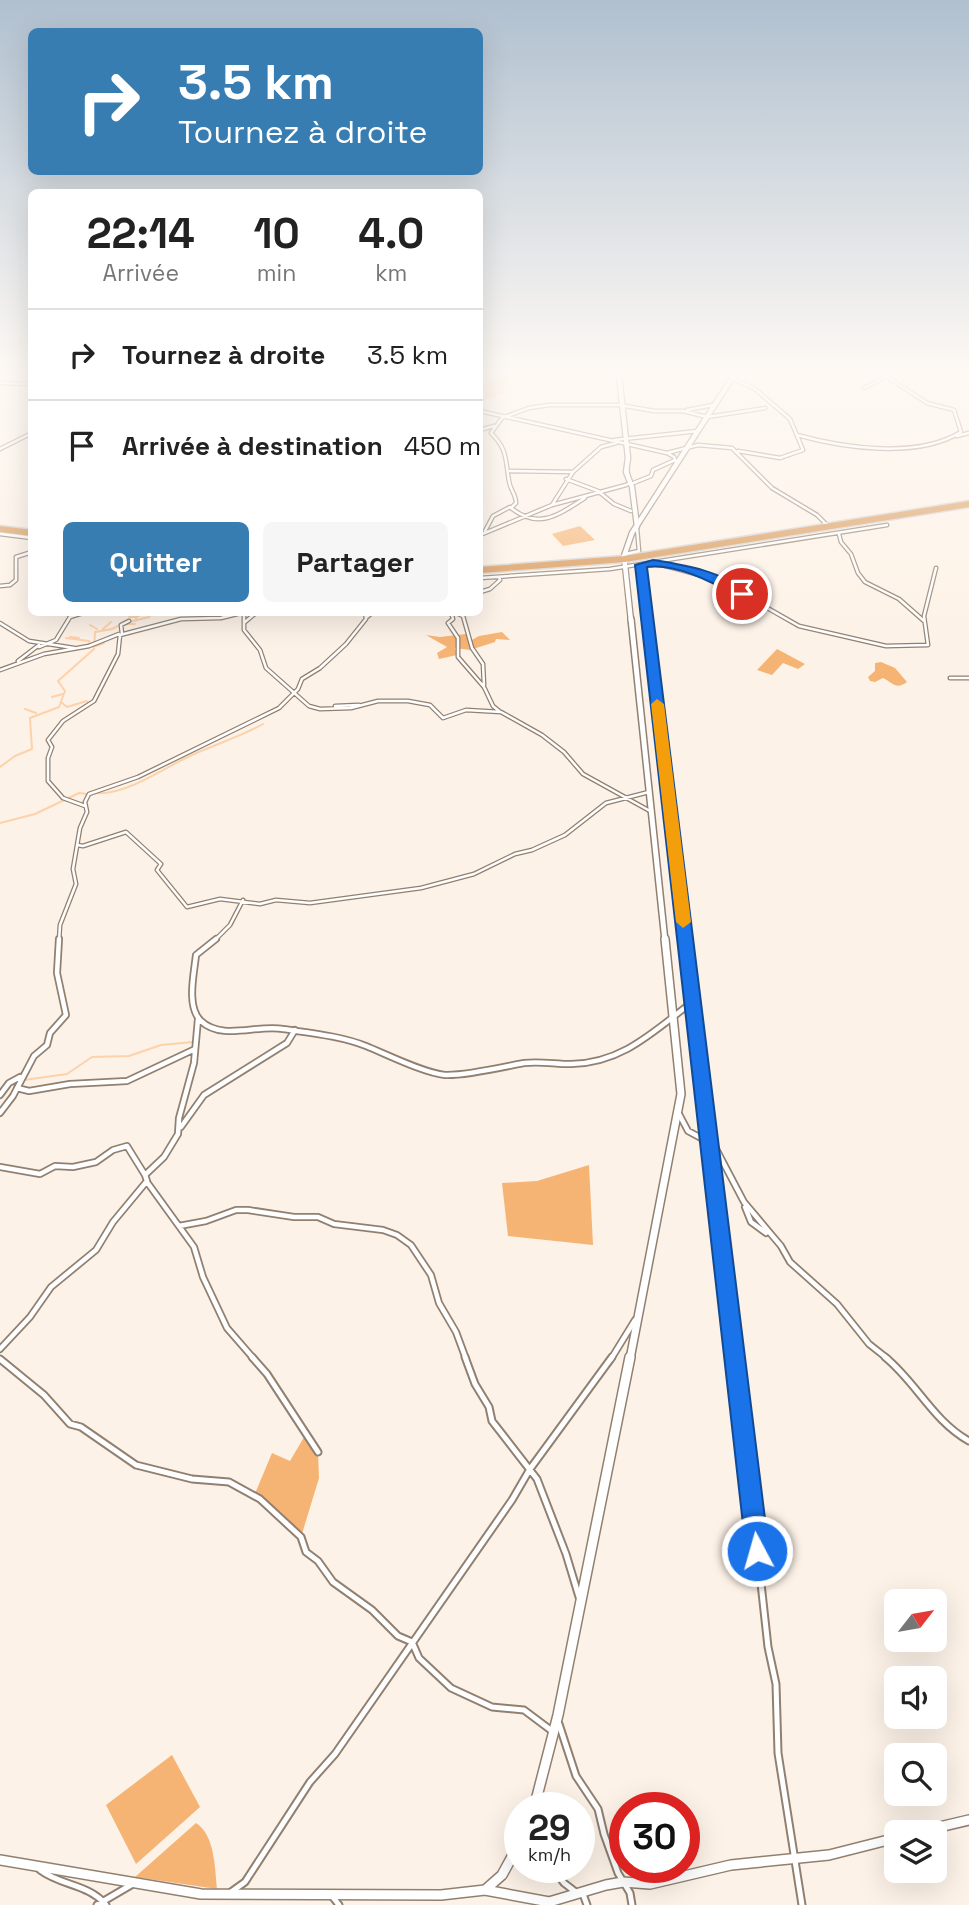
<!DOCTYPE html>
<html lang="fr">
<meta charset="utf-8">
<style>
:root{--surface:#fff;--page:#f6f6f6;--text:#222;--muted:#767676;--line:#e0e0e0;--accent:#377db2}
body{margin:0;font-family:"Space Grotesk",sans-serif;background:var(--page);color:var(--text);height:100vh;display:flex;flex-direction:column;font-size:26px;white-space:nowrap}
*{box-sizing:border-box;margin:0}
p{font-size:23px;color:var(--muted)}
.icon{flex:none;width:38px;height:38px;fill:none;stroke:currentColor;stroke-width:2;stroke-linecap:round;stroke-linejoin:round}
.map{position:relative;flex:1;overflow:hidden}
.sheet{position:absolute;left:28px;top:189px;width:455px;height:427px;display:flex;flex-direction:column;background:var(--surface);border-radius:10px;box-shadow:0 7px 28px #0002}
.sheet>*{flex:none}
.banner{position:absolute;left:28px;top:28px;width:455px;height:147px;border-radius:10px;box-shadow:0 7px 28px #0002;background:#377db2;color:#fff;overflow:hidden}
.needle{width:46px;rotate:59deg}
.tools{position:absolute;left:884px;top:1589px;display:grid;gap:14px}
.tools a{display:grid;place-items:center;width:63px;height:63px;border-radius:10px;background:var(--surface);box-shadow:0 7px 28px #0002;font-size:35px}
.speed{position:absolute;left:504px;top:1792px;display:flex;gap:14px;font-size:35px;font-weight:700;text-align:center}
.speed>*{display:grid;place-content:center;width:91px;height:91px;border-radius:50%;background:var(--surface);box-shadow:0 7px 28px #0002;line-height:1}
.speed small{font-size:18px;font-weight:400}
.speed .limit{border:10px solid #d22;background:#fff;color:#111}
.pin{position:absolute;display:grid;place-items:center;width:60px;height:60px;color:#fff;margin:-30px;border:4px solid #fff;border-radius:50%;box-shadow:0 2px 7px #0007}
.me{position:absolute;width:77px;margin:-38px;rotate:354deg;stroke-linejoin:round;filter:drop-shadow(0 0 5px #0008)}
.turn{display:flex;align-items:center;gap:24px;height:147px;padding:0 35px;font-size:32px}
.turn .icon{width:91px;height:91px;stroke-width:2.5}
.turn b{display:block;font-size:49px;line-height:60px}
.eta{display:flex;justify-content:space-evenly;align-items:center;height:119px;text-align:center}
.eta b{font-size:42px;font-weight:700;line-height:49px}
.primary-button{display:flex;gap:14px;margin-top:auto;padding:14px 35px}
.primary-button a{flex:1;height:80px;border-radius:10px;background:var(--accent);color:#fff;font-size:28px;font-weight:700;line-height:80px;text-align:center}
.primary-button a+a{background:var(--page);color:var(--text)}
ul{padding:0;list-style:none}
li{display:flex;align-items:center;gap:21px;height:91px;padding:0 35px;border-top:2px solid var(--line)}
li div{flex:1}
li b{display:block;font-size:26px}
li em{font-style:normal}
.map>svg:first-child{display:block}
</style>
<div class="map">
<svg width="969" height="1905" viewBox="0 0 969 1905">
<rect width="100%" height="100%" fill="#fdf2e7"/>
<path fill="#f5b474" d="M580 526 595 540 563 546 552 534Z
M502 632 510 640 496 639 495 642 470 650 455 648 457 655 439 659 437 653 447 647 426 635 440 637 466 634 470 641 479 636Z
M777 649 805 664 798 669 783 663 772 675 757 670Z
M881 662 895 668 907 682C896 690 893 683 883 678L875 682 870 681 868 677 875 671V663Z
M589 1165 593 1245 508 1236 502 1183 537 1181Z
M307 1432 318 1452 319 1478 301 1537 254 1496 272 1453 290 1461Z
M172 1755 200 1807 136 1864 106 1805Z
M196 1823C215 1835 215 1869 217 1889L135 1877Z"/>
<path fill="#fdd2aa" d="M480 376H512L506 378 510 381 501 390 505 392 480 402 483 408 496 414 480 411Z"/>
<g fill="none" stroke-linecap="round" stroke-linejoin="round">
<path stroke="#fdd2aa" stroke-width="2" d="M934 375 952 378 969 386
M510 381 514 383
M131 612 129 617H136V621
M204 612 216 616 228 614
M136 617 147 612
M129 622 149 617 153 612
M126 624H135
M90 625 97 629
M103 629 111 622
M70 637 79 638
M66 638 89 641 90 644
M96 646 104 643
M52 697 63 694
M61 702 67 707 87 701
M25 709 36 713
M0 767 15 756 32 749 30 718 59 707 65 691 58 681 94 649 95 632 112 629 124 623
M96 793C125 796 165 767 192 755 216 744 240 737 263 724
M0 823 35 814 79 793 87 794
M24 1080 67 1074 92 1057 129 1056 161 1045 193 1042
M8 1086 19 1081"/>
<g stroke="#918071" stroke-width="5">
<path id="street-far2" d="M732 378 755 389 790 419 803 450 780 458 738 451
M0 383 32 384
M864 388 886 377
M687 410 713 405
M480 411 667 453
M480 430 494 426
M797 435C844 448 917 459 961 432L954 410 927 403 884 375
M957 436 969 433
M614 440 698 431
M0 449 32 433
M677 464 674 457 667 453 698 445 732 448 772 488 817 515 827 525
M510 471 573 472 601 447 616 443
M566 479 598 491 614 504 631 511
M631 484 651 476 653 470 675 460
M585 498C558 515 539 530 511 508L516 503C516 494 510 490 509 481 505 459 508 450 491 433L502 418 529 408 549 405H620L654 411H683L707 417 765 408
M552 505 573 472
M485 531 493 516 510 507
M0 534 32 538
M839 534 841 542 851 554 858 573 865 582 899 599 924 621
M480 535 552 505 626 485 630 483 627 469
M625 554 639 551 637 528
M658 564 718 580 799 626 886 646 928 645 924 616 936 568
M641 565 684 941
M480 578 610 569 887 525
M0 586 10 585 16 580V557L32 552
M480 592 490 589 500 580 499 577
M451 612 453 619 448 623 458 638V657L484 687 493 706 499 711
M454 612 463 616 472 648 483 664 484 685
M244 613V630L260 650 266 668 309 706 320 709 351 708 378 701H408L430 705 443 718 466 710 501 712 542 735 564 752 583 774 650 811
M367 617 373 612
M245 622 257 612
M0 623 29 641 74 648
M122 634 121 625 129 621
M39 647 56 640 70 617 86 612
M18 661 39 645
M0 670 44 654 89 646 119 634
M950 678H969
M335 706 359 705
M85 806 63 798 48 781V758L52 747 48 740 63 721 94 701 118 654 120 635 181 619 221 618 245 612
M77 845 83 846 126 832 161 864 157 870 187 907 220 899 260 904 276 900 310 903 421 888 474 874 515 854 532 850 565 835 606 803 649 792
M59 941 60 925 76 884 73 869 80 828 87 812 85 802 89 794 138 777 279 708 298 689 302 679 320 668 346 644 366 619 365 612
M214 941 230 925 243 900"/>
</g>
<g stroke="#918071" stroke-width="8">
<path id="street-far1" d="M216 939 196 955C194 974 186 1007 201 1021 222 1041 258 1024 283 1029 310 1033 341 1036 366 1046 386 1054 424 1073 445 1075 465 1076 503 1067 524 1063 540 1061 555 1064 571 1064 622 1063 653 1032 691 1003
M684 939 733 1359
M17 1088 29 1091 70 1084 127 1081 195 1049
M0 1095 9 1083 20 1077
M0 1113 13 1096 34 1056 47 1045 50 1033 66 1015 57 973 59 939
M679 1114 688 1131 714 1145 744 1202 781 1246 790 1262 837 1304 869 1344 888 1359
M181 1127 204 1095 287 1043 295 1030
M0 1167 40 1174 55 1166 73 1167 96 1162 113 1150 127 1146 145 1175
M147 1182 194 1247 203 1277 227 1328 254 1359
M745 1207 751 1222 766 1233
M179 1226 206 1221 236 1210H248L294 1217H318L334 1224 383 1230 397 1235 411 1245 431 1275 439 1303 456 1332 466 1359
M0 1349 30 1317 51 1287 96 1250 113 1222 147 1181 145 1175 164 1157 178 1134 179 1118 194 1063 198 1019
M611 1359 635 1320"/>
</g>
<g stroke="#918071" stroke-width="9">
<path id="street" d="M252 1357 267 1374 318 1452
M465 1357 475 1384 489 1407 492 1421 537 1479 566 1554 579 1597
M732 1357 746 1447 768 1647 776 1684 778 1753 802 1905
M885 1357C916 1382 933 1421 969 1441
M0 1359 44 1395 70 1424 81 1427 136 1465 192 1479 229 1482 260 1499 301 1537 306 1552 318 1561 333 1582 372 1610 398 1636 412 1642 419 1658 451 1688 492 1707 524 1710 552 1731
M559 1724 576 1776 598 1809 604 1834 618 1873 630 1893 632 1905
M552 1867 564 1883 577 1893
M40 1870C61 1886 89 1884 106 1905
M231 1892 245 1882 310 1782 335 1754 512 1500 530 1469 612 1357
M583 1894 587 1905
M332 1896 339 1905
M97 1905 131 1885"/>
</g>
<g stroke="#918071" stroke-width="7">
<path id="secondary-far3" d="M619 375 628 458 626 472 632 487 637 526
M631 621 624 556 632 533 734 375"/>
</g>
<g stroke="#918071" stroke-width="8">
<path id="secondary-far2" d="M631 619 665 941"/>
</g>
<g stroke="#918071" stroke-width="10">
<path id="secondary-far1" d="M630 1359 681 1094 665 939"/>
</g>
<g stroke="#918071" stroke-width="12">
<path id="secondary" d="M534 1808 558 1715 630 1357
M918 1832 969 1820
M0 1860 201 1894 441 1895 485 1890 549 1902 606 1885 623 1882 650 1884 731 1865 829 1855 896 1838
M485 1890 502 1875 520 1842"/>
</g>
<g stroke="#d4d2d1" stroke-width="9">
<path id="highway" d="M0 529 32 533
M480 570 624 559 969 504"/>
</g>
<use href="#street-far2" stroke="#fff" stroke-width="2.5"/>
<use href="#street-far1" stroke="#fff" stroke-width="4.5"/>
<use href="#street" stroke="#fff" stroke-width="5"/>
<use href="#secondary-far3" stroke="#fff" stroke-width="4.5"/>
<use href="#secondary-far2" stroke="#fff" stroke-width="5"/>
<use href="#secondary-far1" stroke="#fff" stroke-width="7"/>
<use href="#secondary" stroke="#fff" stroke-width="9"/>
<use href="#highway" stroke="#d99654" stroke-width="6"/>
</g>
<linearGradient id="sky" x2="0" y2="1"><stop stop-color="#b0c0cf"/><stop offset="0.58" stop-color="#fef9f4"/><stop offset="1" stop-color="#fef9f4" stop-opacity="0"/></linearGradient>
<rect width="969" height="642" fill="url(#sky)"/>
<path fill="#1a73e8" stroke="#114b97" stroke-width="2" d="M653 560C684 565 724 571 748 594L738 597C713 582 677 563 647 567L769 1551 765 1559 757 1562 749 1559 746 1551 635 565Z"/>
<path fill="#f59e0b" d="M657 699 664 704 691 922 683 928 676 922 651 704Z"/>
</svg>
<div class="tools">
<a><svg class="needle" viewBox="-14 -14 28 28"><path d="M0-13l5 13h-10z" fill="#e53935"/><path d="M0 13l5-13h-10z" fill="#767676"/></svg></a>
<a><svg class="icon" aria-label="sound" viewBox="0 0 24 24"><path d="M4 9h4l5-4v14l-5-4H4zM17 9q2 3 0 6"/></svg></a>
<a><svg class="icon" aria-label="search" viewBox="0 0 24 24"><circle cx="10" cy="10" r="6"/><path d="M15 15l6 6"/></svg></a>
<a><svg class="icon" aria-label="layers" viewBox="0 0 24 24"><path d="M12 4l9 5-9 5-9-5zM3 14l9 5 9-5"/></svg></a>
</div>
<div class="speed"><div>29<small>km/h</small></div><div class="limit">30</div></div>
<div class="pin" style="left:742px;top:594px;background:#d93025"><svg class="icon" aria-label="arrive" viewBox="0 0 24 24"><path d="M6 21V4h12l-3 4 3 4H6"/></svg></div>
<svg class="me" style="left:757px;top:1551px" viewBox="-20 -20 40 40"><circle r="17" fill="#1a73e8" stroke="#fff" stroke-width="3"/><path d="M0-11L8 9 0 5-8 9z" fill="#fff"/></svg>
<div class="banner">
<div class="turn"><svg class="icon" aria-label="right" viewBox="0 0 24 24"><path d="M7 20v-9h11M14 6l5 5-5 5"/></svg><div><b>3.5 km</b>Tournez à droite</div></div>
</div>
<section class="sheet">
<div class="eta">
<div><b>22:14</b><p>Arrivée</p></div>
<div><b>10</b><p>min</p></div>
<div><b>4.0</b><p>km</p></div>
</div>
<ul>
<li><svg class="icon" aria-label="right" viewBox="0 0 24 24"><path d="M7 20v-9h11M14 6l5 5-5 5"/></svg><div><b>Tournez à droite</b></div><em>3.5 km</em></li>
<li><svg class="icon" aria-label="arrive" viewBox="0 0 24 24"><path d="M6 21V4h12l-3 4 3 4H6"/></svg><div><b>Arrivée à destination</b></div><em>450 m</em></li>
</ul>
<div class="primary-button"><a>Quitter</a><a>Partager</a></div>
</section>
</div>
